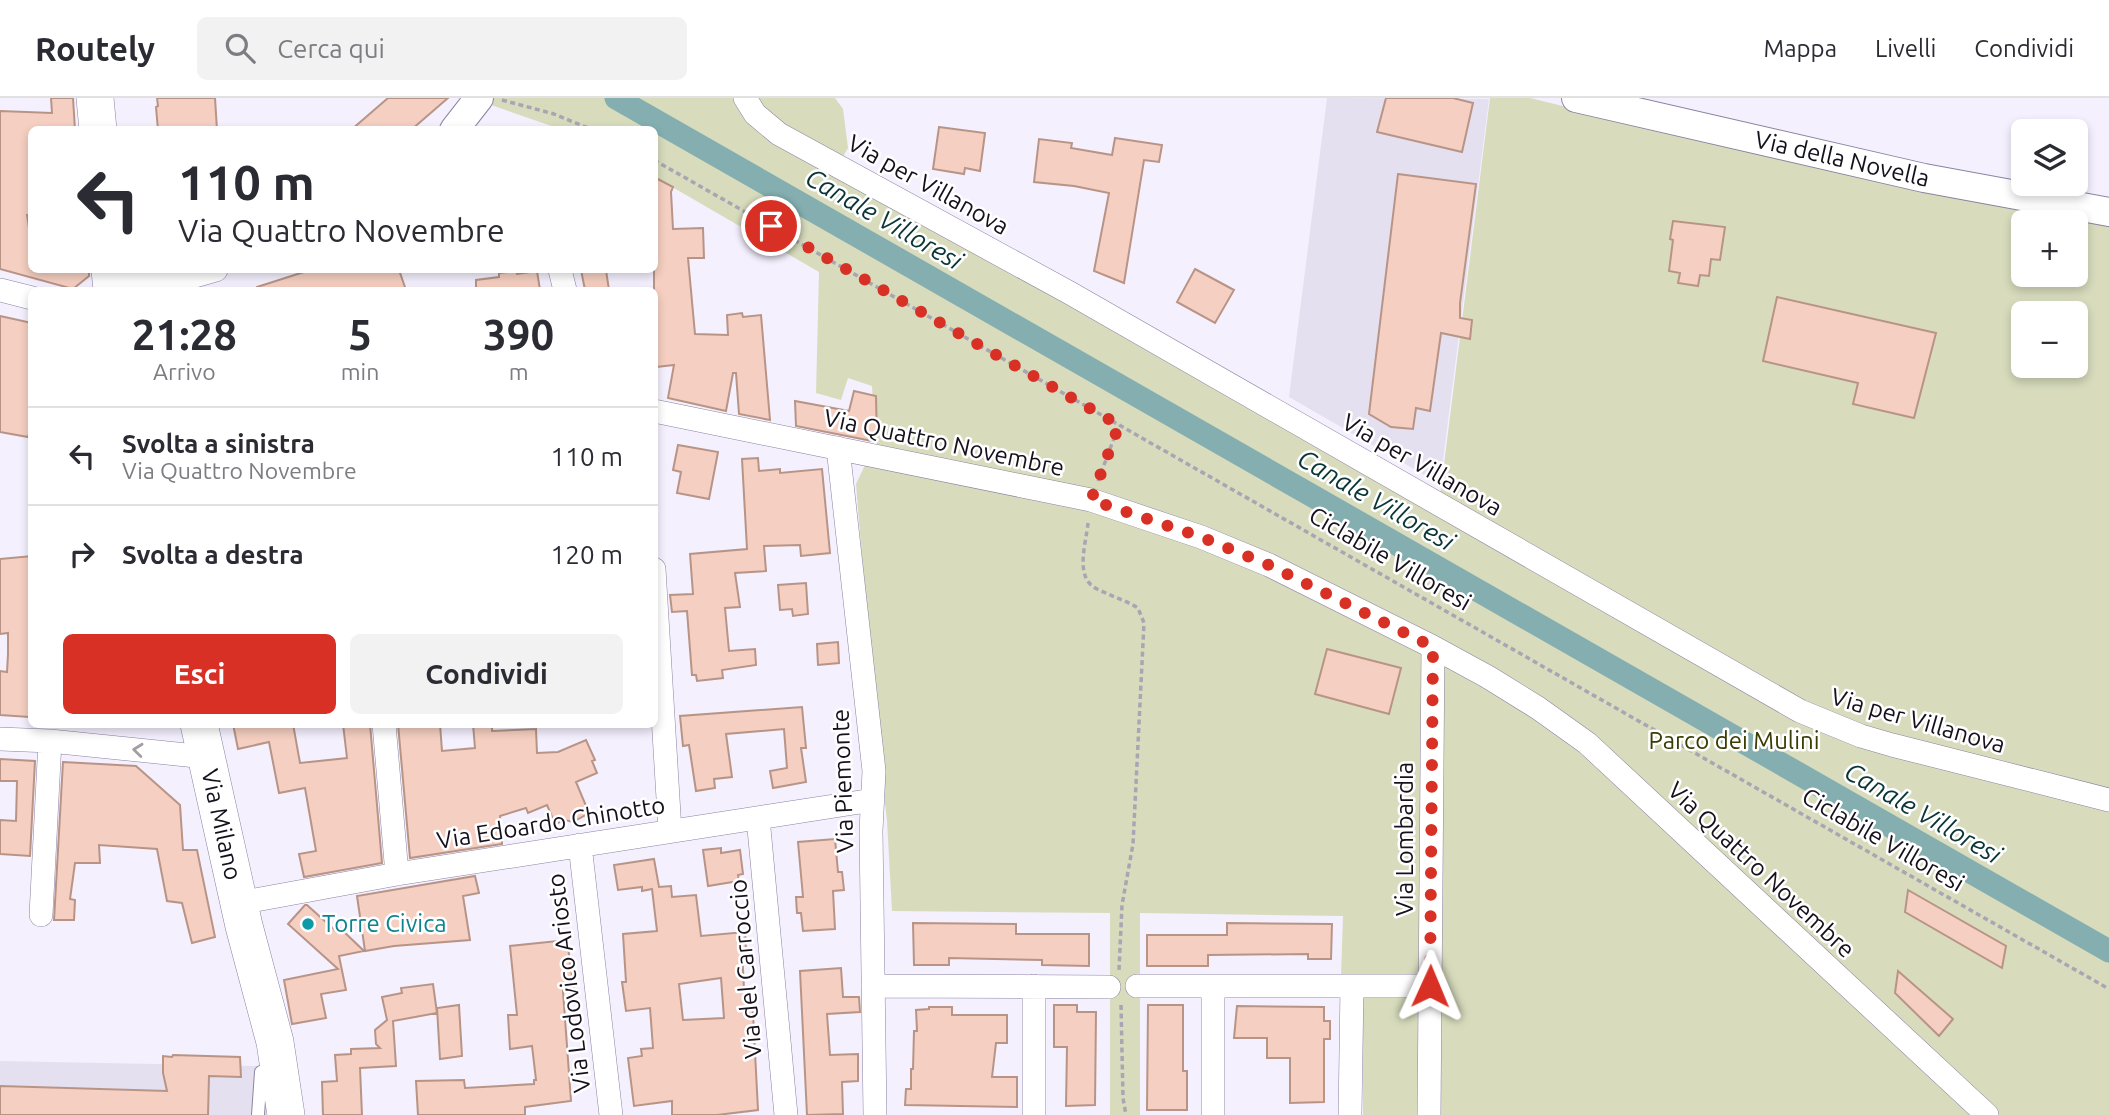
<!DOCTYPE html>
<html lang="it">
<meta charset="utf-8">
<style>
:root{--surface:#fff;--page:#f2f2f3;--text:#2b2b33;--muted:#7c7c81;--line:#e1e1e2;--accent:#d93025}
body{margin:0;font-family:Ubuntu,sans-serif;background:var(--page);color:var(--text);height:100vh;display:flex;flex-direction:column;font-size:26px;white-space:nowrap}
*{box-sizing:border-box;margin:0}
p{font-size:23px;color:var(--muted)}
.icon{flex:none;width:38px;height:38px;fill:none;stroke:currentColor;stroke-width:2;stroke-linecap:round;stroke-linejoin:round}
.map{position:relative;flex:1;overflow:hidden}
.sheet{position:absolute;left:28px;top:189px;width:630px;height:441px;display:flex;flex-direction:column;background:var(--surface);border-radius:10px;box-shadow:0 4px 10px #0003}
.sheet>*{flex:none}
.banner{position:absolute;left:28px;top:28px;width:630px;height:147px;border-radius:10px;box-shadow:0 4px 10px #0003;background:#fff;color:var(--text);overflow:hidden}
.controls{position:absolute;left:2011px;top:21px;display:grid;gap:14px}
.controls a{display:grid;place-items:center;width:77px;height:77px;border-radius:10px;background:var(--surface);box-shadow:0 4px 10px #0003;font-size:35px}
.pin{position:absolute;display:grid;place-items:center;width:60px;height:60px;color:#fff;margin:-30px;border:4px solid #fff;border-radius:50%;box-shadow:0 2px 7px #0007}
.me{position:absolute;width:77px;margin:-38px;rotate:1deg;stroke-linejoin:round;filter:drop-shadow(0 0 5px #0008)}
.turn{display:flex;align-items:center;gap:24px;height:147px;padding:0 35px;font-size:32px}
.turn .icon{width:91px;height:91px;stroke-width:2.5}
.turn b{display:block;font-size:49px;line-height:60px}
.eta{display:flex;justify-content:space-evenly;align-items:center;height:119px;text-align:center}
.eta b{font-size:42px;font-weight:600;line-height:49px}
.action{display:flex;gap:14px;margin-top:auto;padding:14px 35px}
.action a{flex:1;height:80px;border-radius:10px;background:var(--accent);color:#fff;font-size:28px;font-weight:600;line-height:80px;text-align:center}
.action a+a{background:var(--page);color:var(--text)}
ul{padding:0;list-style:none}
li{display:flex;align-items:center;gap:21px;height:98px;padding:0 35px;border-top:2px solid var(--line)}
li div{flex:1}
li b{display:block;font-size:26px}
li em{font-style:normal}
header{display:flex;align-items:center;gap:42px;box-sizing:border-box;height:98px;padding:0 35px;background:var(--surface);border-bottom:2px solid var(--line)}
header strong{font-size:33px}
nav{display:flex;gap:38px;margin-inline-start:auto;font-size:24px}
.search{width:490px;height:63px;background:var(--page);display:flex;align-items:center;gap:18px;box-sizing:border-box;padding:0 24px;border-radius:10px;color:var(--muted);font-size:26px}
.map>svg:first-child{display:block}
</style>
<header>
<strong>Routely</strong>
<div class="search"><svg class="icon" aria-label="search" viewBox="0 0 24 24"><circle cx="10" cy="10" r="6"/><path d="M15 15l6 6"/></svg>Cerca qui</div>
<nav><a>Mappa</a><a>Livelli</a><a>Condividi</a></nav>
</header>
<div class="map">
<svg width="2109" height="1017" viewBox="0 0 2109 1017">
<rect width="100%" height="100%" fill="#f4f0fe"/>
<path fill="#e4e0f0" d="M1327 0 1489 1 1440 386 1289 299Z
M0 963 261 968 266 1017H0Z"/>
<path fill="#d8dcbd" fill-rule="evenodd" d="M480 0H835L843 11 848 50 835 72 1438 414 1490 0H1530L1600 17 2109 124V1017H1363V881L1341 878 1343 818 1140 815V1017H1110V815L892 813 887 723 875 618 856 386 875 346 872 288 848 280 841 302 816 295 819 174 655 79 654 32 560 31 491 7 487 2ZM2023 124H2076V177H2023ZM2023 215H2076V268H2023Z"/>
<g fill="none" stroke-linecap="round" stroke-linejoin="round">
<path stroke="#84aeb0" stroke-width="23" d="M616 0 2109 853"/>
</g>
<path fill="#f5cfc1" stroke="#b89487" stroke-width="2" fill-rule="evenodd" d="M51 0H73L75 32H32V117H27L32 148V172H89V178L73 191 0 171V13L52 15Z
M157 0H215L217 32H158L156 9 158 8Z
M388 0H448L411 32H351Z
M1386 0H1453L1473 5 1462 54 1377 34Z
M939 29 985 35 980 73 965 70 964 76 933 71Z
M1115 40 1162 47 1159 64 1144 62 1124 185 1094 173 1109 95 1074 88 1034 84 1039 41 1072 45 1071 50 1112 57Z
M1398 76 1476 86 1460 205V220L1472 222 1470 241 1441 235 1430 313 1416 310 1413 331 1391 329 1369 316Z
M654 79 673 89 671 94 673 131 703 130 704 160H688L695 236 728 237 727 217 742 215 743 219 761 217 770 322 739 316 736 275H733L726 313 668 300 674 267 657 269 654 239Z
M1673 123 1725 129 1720 162 1711 161 1709 178 1700 177 1698 188 1678 185 1680 175 1669 173 1673 142 1670 141Z
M1195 171 1234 192 1215 225 1177 204Z
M310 172H399L406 192H257V189Z
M581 172H606L609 192H585Z
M516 173 517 176 537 173 540 192H476V182L499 179V175Z
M1777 199 1936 235 1914 320 1853 306 1858 285 1763 263Z
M0 218 32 225V335L29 336 28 339 0 334Z
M854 293 876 298 877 344 796 328 795 303 849 313Z
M678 347 718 354 709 401 677 395 681 374 673 372Z
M758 360 759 373 780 371V375L822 371 830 455 801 458 800 447 764 448 766 473 735 475 740 509 725 510 729 553 755 551 756 567 722 572 723 580 697 583 696 577H692L687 513 672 514 670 497 693 496 690 456 747 451 742 361Z
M32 458V602L29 619 0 617V573L7 574 8 556V535L0 536V461Z
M806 485 808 516 793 518 792 511 780 512 778 487Z
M838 544 839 565 818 567 817 546Z
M1327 551 1401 570 1389 616 1315 596Z
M802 609 806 650H801L806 684 773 690 770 673 787 670 784 631 726 636 732 679 714 681 715 690 696 693 689 647 683 648 680 618Z
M233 626H293L300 665 347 660 343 626H370L382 765 304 779 299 756 316 753 305 690 279 695 269 644 238 651Z
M398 626H440L442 653 475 650 473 626H492V633L536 631 537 655 558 654 586 642 595 662 592 663 597 675 576 684 589 715 573 724 565 722 555 726 547 707 528 715 526 710 500 718 502 746 410 760Z
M0 661 35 663 30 758 0 756V722L16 723 17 683H0Z
M63 664 136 668 180 707 183 752H197L215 839 192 845 182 805 167 803 157 751 99 747 100 765H75L70 801 75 802 74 822H54Z
M835 741 838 774H842L844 792 833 793 835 831 803 833 801 815H797L796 799H803L798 744Z
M721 750V755L740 752 743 776 738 777 739 783 708 788 703 752Z
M654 761 659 789 671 788 672 799 696 797 701 838 745 834 746 851 742 852 744 891H751L752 897 758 1012 717 1017H672V1003L634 1008 628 960 642 958 641 951 653 950 650 910 626 913 622 884H626L623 836 657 833 652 791 642 793V789L618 792 614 767ZM721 880 724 920 683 922 679 886Z
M475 778 479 795 463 798 470 842 394 848 365 853 357 798Z
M1908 792 2006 848 2002 870 1905 814Z
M305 807H307L337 834 340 830 364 853 339 858 346 892 321 896 326 920 292 926 284 882 338 871 288 826Z
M913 825 1016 826V836H1089V868L1042 867V862L949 860V867H914Z
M1227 825 1332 826 1331 861H1308V856L1208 857V868H1147V837H1227Z
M567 842 574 892 563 893 571 1003 525 1009V1017H418L416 983 464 982 465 990 534 986V982H536L532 948 510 951 508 917H517L510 848Z
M841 870 843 899H859L860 914 827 916 830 957 858 956V983L842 984 843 1016 807 1017 800 873Z
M1898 873 1953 921 1939 938 1895 895Z
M433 886 437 915 393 923 396 968 360 970 362 1017H323L322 984 337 983 335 957 351 956V951L380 950 376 946 375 932 387 922 382 899 402 895 401 890Z
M459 907 462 958 440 961 437 910Z
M1054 907H1077V914H1096L1095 1007 1066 1008 1067 949H1054Z
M1148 907H1183V973H1187V1012H1147Z
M1237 908 1324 909V923H1330V941H1324V1004L1290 1005V960H1267V940H1234Z
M929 909H952V917H1007V945H996L992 979H1017V1009L905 1007 906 991H911V971H913L914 933H917L916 912 929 911Z
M173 957 240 959 241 979 209 978 208 1017H0V988L167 993 163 975V958L172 959Z"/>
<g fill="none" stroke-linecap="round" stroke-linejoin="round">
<g stroke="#8b82a1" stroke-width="14">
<path id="service" d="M258 1017 261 974"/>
</g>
<g stroke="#8b82a1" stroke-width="24">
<path id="minor" d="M745 0 755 16 779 36 1070 195 1800 613 1861 638 1892 647 2109 702
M560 172 565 192
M0 192 32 200
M146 192 216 172
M654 313 1091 402 1201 439 1269 467 1433 549 1488 579 1538 610 1587 645 1987 1017
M838 350 874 673 871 733 875 1017
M654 471 670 733
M384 626 397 776
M0 641 50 643 206 659
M758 720 786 1017
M580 747 611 1017
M239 805 397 776 873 702
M41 817 50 643
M873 888 1109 889
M1137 888H1430
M1034 1017V888
M1213 1017V888
M1350 1017 1352 888
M1429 1017 1433 549"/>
</g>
<g stroke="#8b82a1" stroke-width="30">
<g id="tertiary">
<path id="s1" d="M1576 0 1924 80 2109 114"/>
<path d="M454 32 479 0"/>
<path d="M127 192 158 172"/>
</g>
</g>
<g stroke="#8b82a1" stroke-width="38">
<g id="primary">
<path d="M95 0 98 32"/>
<path d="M110 172 112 192"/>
<path id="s2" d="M199 626 244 828 275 944 286 1017"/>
</g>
</g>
<path stroke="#a9a5b2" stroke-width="3.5" stroke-dasharray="5 3.5" stroke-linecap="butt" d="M502 2 554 16 593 32
M654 62 2109 891
M1098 383 1119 327
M1088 425C1086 446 1074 480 1097 491 1111 498 1125 502 1138 510L1144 525 1133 746 1122 807 1119 872
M1121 907 1123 1000 1126 1017"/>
<use href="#service" stroke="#fff" stroke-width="12"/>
<use href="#minor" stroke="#fff" stroke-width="23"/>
<use href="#tertiary" stroke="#fff" stroke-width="28"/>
<use href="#primary" stroke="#fff" stroke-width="37"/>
</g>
<defs><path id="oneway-chevron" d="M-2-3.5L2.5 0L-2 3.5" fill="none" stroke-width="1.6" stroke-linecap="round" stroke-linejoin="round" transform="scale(1.75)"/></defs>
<use stroke="#a19fa4" href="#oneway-chevron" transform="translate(138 652) rotate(-174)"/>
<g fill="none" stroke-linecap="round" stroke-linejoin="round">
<path stroke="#d93025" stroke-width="12" stroke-dasharray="0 21.6" d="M771 128 1119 327 1091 402 1201 439 1269 467 1433 549 1430 888"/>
</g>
<circle fill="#0f9aa8" stroke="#fff" stroke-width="2.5" cx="308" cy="826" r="7"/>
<g text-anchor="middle" stroke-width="5" stroke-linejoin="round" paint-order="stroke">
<g font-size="24" fill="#14101c" stroke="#fff">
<text dy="8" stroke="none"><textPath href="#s1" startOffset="273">Via della Novella</textPath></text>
<text transform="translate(928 87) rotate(29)" y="8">Via per Villanova</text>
<text transform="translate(944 345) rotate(12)" y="8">Via Quattro Novembre</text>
<text transform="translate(1422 367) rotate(30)" y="8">Via per Villanova</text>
<text transform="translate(1390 461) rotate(30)" y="8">Ciclabile Villoresi</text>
<text transform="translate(1918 623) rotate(16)" y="8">Via per Villanova</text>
<text transform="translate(843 683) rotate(-92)" y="8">Via Piemonte</text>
<text transform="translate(551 725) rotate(-9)" y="8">Via Edoardo Chinotto</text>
<text dy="8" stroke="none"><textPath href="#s2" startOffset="103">Via Milano</textPath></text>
<text transform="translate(1405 741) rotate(-90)" y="8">Via Lombardia</text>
<text transform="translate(1883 742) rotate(30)" y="8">Ciclabile Villoresi</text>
<text transform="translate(1761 772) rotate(43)" y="8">Via Quattro Novembre</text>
<text transform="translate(746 871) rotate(-95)" y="8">Via del Carroccio</text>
<text transform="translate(569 885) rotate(-97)" y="8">Via Lodovico Ariosto</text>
</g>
<g font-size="24" fill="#3a3c02" stroke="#fff">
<text x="1734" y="651">Parco dei Mulini</text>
</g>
<g font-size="24" fill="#0d838f" stroke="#fff" text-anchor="start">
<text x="322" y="834">Torre Civica</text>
</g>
<g font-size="26" font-style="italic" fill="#0a3537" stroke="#fff">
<text transform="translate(884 121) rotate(30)" y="9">Canale Villoresi</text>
<text transform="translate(1376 402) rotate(30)" y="9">Canale Villoresi</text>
<text transform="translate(1923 715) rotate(30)" y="9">Canale Villoresi</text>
</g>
</g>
</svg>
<div class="controls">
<a><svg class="icon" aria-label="layers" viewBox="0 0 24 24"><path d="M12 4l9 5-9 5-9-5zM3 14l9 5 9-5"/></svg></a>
<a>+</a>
<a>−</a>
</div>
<div class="pin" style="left:771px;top:128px;background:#d93025"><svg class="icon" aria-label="arrive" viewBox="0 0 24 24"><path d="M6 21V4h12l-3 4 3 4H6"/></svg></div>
<svg class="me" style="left:1430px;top:888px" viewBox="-20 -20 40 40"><path d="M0-17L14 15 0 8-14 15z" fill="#d93025" stroke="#fff" stroke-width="4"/></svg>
<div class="banner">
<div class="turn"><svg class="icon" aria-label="left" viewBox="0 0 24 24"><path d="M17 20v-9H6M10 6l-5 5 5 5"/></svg><div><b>110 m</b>Via Quattro Novembre</div></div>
</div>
<section class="sheet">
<div class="eta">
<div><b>21:28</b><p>Arrivo</p></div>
<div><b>5</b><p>min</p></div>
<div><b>390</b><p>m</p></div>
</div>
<ul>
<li><svg class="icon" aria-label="left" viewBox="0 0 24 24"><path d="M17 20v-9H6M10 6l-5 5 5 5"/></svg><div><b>Svolta a sinistra</b><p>Via Quattro Novembre</p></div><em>110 m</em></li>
<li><svg class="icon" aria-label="right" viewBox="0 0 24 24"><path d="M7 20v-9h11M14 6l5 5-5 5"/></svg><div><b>Svolta a destra</b></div><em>120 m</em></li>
</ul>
<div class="action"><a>Esci</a><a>Condividi</a></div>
</section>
</div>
